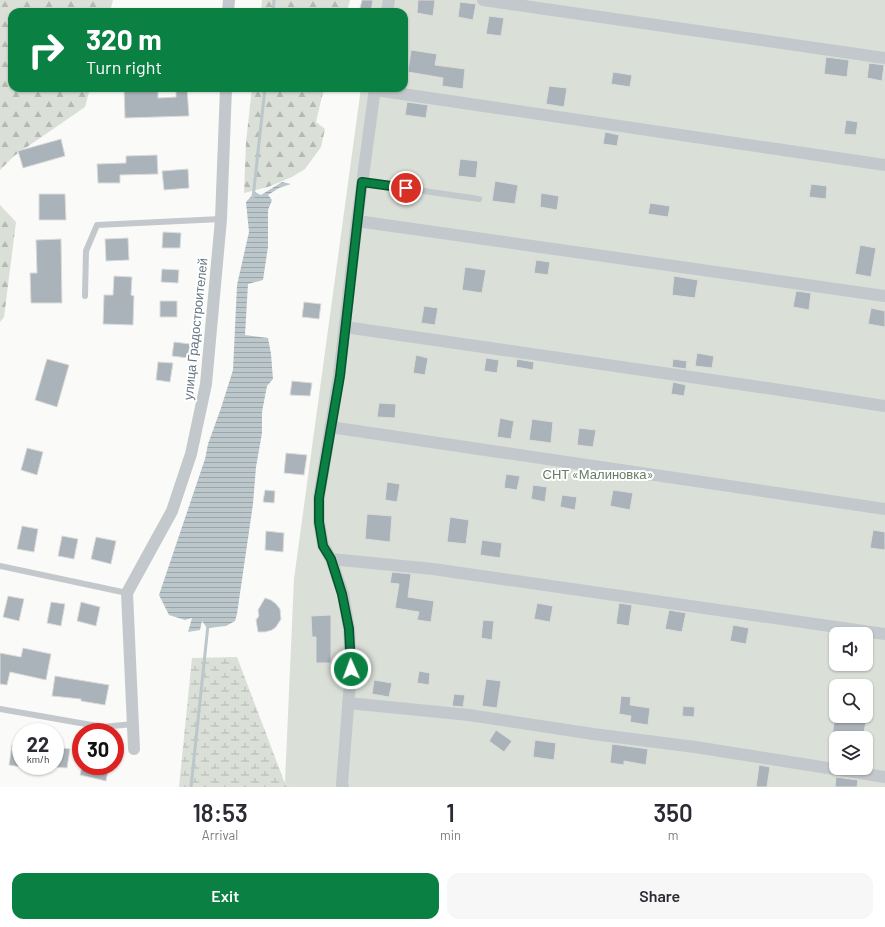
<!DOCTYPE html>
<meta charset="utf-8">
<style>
:root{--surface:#fff;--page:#f7f7f7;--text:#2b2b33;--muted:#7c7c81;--accent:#0b8043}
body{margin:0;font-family:Barlow,sans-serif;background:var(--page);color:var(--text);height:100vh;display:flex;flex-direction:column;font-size:15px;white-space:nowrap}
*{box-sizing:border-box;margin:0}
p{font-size:13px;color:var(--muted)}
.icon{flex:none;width:22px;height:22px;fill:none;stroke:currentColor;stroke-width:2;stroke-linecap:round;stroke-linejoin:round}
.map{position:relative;height:787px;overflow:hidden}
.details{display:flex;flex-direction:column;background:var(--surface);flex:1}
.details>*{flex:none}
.guide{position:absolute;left:8px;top:8px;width:400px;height:84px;border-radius:12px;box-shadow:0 1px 3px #0004;background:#0b8043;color:#fff;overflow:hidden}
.fabs{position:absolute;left:829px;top:627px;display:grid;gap:8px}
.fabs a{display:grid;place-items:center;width:44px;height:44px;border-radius:8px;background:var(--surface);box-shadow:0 1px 3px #0004;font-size:20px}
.speed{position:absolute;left:12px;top:723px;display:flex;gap:8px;font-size:20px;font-weight:700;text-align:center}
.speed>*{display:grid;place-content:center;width:52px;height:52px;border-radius:50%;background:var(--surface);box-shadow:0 1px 3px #0004;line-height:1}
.speed small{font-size:10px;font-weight:400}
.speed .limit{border:6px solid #d22;background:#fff;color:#111}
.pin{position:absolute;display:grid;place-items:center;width:34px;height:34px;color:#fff;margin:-17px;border:2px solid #fff;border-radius:50%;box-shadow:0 1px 4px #0007}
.me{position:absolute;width:44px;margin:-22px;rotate:358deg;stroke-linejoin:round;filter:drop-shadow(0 0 3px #0008)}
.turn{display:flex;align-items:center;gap:14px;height:84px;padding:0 12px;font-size:18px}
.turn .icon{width:52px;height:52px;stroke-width:2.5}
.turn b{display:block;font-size:28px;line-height:34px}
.eta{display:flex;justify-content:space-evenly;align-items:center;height:68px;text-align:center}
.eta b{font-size:24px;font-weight:600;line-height:28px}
.button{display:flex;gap:8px;margin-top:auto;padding:8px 12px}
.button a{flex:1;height:46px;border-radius:12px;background:var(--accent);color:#fff;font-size:16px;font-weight:600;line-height:46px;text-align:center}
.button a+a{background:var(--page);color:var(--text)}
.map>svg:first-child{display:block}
</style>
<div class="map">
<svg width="885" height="787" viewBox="0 0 885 787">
<defs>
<pattern id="forest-firs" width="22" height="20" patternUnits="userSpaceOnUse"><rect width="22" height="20" fill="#dadfd7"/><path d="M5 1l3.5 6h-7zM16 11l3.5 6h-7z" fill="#b4b9b4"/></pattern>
<pattern id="wetland-marsh" width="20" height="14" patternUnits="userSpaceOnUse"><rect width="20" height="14" fill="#dadfd7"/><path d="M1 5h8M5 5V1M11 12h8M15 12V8" fill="none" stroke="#b4b9b4"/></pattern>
<pattern id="water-rules" width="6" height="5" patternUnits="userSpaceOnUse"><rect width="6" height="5" fill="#bbc7cb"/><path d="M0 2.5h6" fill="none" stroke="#9ca6aa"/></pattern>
</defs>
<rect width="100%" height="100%" fill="#fafaf8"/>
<path fill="url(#forest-firs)" d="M0 0H113L110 12H12V88H90L85 107 14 156 0 170Z
M262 0H350L347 12H261Z
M252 88H324L316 122 325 129 321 147 305 169 292 177 268 187 244 193 246 142Z
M0 205 16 222 4 317 0 322Z"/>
<path fill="url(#wetland-marsh)" d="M237 657 284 781 290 787H179L192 658Z"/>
<path fill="#dadfd7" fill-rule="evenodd" d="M373 0H885V787H290L285 782 294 579 361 88H404V12H371ZM836 634H866V664H836ZM836 686H866V716H836ZM836 738H866V768H836Z"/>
<path fill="url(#water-rules)" d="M282 182 291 184 279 188 268 195 272 200 268 210V247L263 280 248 284 245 335 268 338 271 354 273 379 267 386 262 412V433L256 467 253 504 237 614 235 621 226 626 207 628 202 621 200 630 188 632 192 618 185 620 169 615 159 595 205 459 208 444 221 408 233 370 237 285 249 232 246 202 255 192 261 195Z"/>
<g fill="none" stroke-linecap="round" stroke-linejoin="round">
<path stroke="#bbc7cb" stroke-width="3" d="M273 12 274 0
M253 198 265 88
M191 787 208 625"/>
</g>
<path fill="#aab3b9" stroke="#dcdcda" d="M362 0H373L371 12H359Z
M418 0H435L433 16 417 13Z
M460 2 476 4 473 20 458 17Z
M489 16 504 18 501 36 486 34Z
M411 50 437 54 435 65 465 69 463 89 442 86 443 78 408 72Z
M826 57 849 60 847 77 824 74Z
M869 63 884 65 882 81 867 78Z
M613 72 632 75 630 87 611 84Z
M549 86 567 88 564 107 546 104Z
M158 88V98L176 97V88H187L189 116 125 118 124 89Z
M407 102 428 105 426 118 405 115Z
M846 120 858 122 856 135 844 134Z
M605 132 619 135 617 146 603 144Z
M61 139 65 156 23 168 18 151Z
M157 155 158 174 120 175V183H98L97 164 126 163V156Z
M460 159 478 161 476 178 458 176Z
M188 169 189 188 164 190 162 171Z
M495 181 518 185 515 204 492 201Z
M811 184 827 186 826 199 809 197Z
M541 193 559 196 557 210 540 207Z
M39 194H65L66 220H39Z
M650 203 670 206 668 217 648 214Z
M163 232 181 233 180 248H162Z
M128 238 129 260 106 261 105 239Z
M61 239 62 303H31L30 273H37L36 240Z
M860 245 876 248 871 277 855 274Z
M536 260 550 262 548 275 534 273Z
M465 267 486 270 482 293 462 290Z
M162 269 179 270 178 283 161 282Z
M114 276 132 277 131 295 134 296 133 325 103 324 104 295H113Z
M674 276 698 280 695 298 672 295Z
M796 291 811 293 809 310 793 307Z
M160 301H177V317H160Z
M304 302 321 304 319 319 302 317Z
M424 306 438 308 435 325 421 323Z
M871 308 885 311V327L868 324Z
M174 342 190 344 188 358 172 356Z
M697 353 714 356 712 368 695 366Z
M416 355 428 358 425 375 413 373Z
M486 358 499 360 497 373 484 371Z
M47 359 69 365 57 407 35 400Z
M517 359 534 362 533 370 516 367Z
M673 359 687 361 686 369 672 367Z
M158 362 173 363 170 382 156 380Z
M292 381 312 383 310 396 290 395Z
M673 382 686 385 684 396 671 394Z
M379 403 396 404 395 418 377 417Z
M500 418 514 421 511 439 497 437Z
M532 419 553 422 551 443 529 440Z
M579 428 596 430 593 447 577 445Z
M27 448 43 452 37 475 21 470Z
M286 453 307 455 304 475 284 473Z
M506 474 520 476 517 490 504 488Z
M387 482 400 484 397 502 385 500Z
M533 485 547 487 545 502 531 499Z
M265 490 275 491 274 503 263 502Z
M613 490 633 493 630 510 610 506Z
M562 495 577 497 575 510 560 507Z
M367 514 392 516 390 542 365 539Z
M450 517 469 520 466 544 447 542Z
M22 526 38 529 34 552 17 549Z
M873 530 885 532V550L870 548Z
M266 531 284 533 283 552 265 550Z
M62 536 78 539 74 559 58 556Z
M96 537 116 541 111 564 91 559Z
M482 540 502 543 500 558 480 555Z
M392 572 411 574 408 597 434 601 431 622 417 620 419 612 395 608 399 584 390 583Z
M8 596 24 599 19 621 3 617Z
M265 598 271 600 276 604 280 609 281 619 276 627 272 630 265 632H258L256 620 259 616 258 610Z
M51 602 65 604 61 626 47 623Z
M81 602 100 607 96 626 77 621Z
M537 603 553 606 550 622 534 619Z
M619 603 632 605 629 626 616 624Z
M669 610 686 613 682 632 665 629Z
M331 615V663H316V637H312L311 616Z
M483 620 494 621 492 640 481 638Z
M733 625 749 628 746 644 730 641Z
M23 648 51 654 46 680 10 672 7 685 0 684V653L21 657Z
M419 671 430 673 429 685 417 683Z
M55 676 109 685 105 705 81 701V699L52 696Z
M486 679 501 681 497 708 482 706Z
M374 680 392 683 389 697 372 694Z
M454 694 465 695 463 707 452 706Z
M621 696 631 697 630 705 650 708 648 725 630 722 631 716 619 714Z
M683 706 695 707 694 717 682 716Z
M835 716H867L863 738H848L832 736Z
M496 730 512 741 504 752 489 741Z
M535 740 556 743 554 760 533 757Z
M612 744 648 749 646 765 624 761V765L610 763Z
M12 745 21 747V767L9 765Z
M55 747 70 749 67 768 55 767Z
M759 765 770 767 767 787H756Z
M82 766H109L106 781 80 775Z
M836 777 858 780 857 787H835Z"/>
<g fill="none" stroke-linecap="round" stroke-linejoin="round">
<path stroke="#c3c8cc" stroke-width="6" d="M362 182 479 199
M85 296 86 251 97 225 221 219
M0 566 127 593
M0 709 103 727 133 724"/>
<path stroke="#c3c8cc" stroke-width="12" d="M483 0 885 58
M228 12 229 0
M387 12 389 0
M375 90 885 165
M357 221 885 296
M345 327 767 388 885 406
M330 427 885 509
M331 559 433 569 885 634
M348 703 469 715 593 734 695 747 885 777
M134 749 127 593 172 511 191 454 206 384 221 219 226 88
M343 787 342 784 351 669 349 629 343 594 331 559 323 545 319 522V497L339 376 357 221 375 88"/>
</g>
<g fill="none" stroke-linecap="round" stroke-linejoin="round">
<g stroke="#07532c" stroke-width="10">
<path id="route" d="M351 669 349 629 342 594 331 559 323 546 319 522V498L340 376 362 182 406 188"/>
</g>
<use href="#route" stroke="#0b8043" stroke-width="7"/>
</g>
<g text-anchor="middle" stroke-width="4" stroke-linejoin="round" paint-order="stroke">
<g font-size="13" fill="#657683" stroke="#fff">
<text transform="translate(195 329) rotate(-84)" y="5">улица Градостроителей</text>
</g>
<g font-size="13" fill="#687a64" stroke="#fff">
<text x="598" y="479">СНТ «Малиновка»</text>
</g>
</g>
</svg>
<div class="fabs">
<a><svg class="icon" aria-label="sound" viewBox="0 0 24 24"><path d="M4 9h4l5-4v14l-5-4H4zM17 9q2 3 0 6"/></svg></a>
<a><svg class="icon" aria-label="search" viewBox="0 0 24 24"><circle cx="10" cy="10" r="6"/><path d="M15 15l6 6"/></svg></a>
<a><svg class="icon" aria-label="layers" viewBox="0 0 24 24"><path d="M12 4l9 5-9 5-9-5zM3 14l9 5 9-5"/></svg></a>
</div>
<div class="speed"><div>22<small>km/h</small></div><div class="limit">30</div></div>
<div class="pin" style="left:406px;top:188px;background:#d93025"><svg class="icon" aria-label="arrive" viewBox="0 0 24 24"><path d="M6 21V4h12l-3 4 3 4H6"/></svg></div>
<svg class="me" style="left:351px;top:669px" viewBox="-20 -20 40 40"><circle r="17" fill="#0b8043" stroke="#fff" stroke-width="3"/><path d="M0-11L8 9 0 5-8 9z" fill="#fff"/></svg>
<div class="guide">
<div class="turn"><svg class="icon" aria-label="right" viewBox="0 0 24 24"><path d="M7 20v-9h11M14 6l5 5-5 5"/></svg><div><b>320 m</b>Turn right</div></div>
</div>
</div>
<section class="details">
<div class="eta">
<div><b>18:53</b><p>Arrival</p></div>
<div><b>1</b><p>min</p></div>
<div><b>350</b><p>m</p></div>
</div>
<div class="button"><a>Exit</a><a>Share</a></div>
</section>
